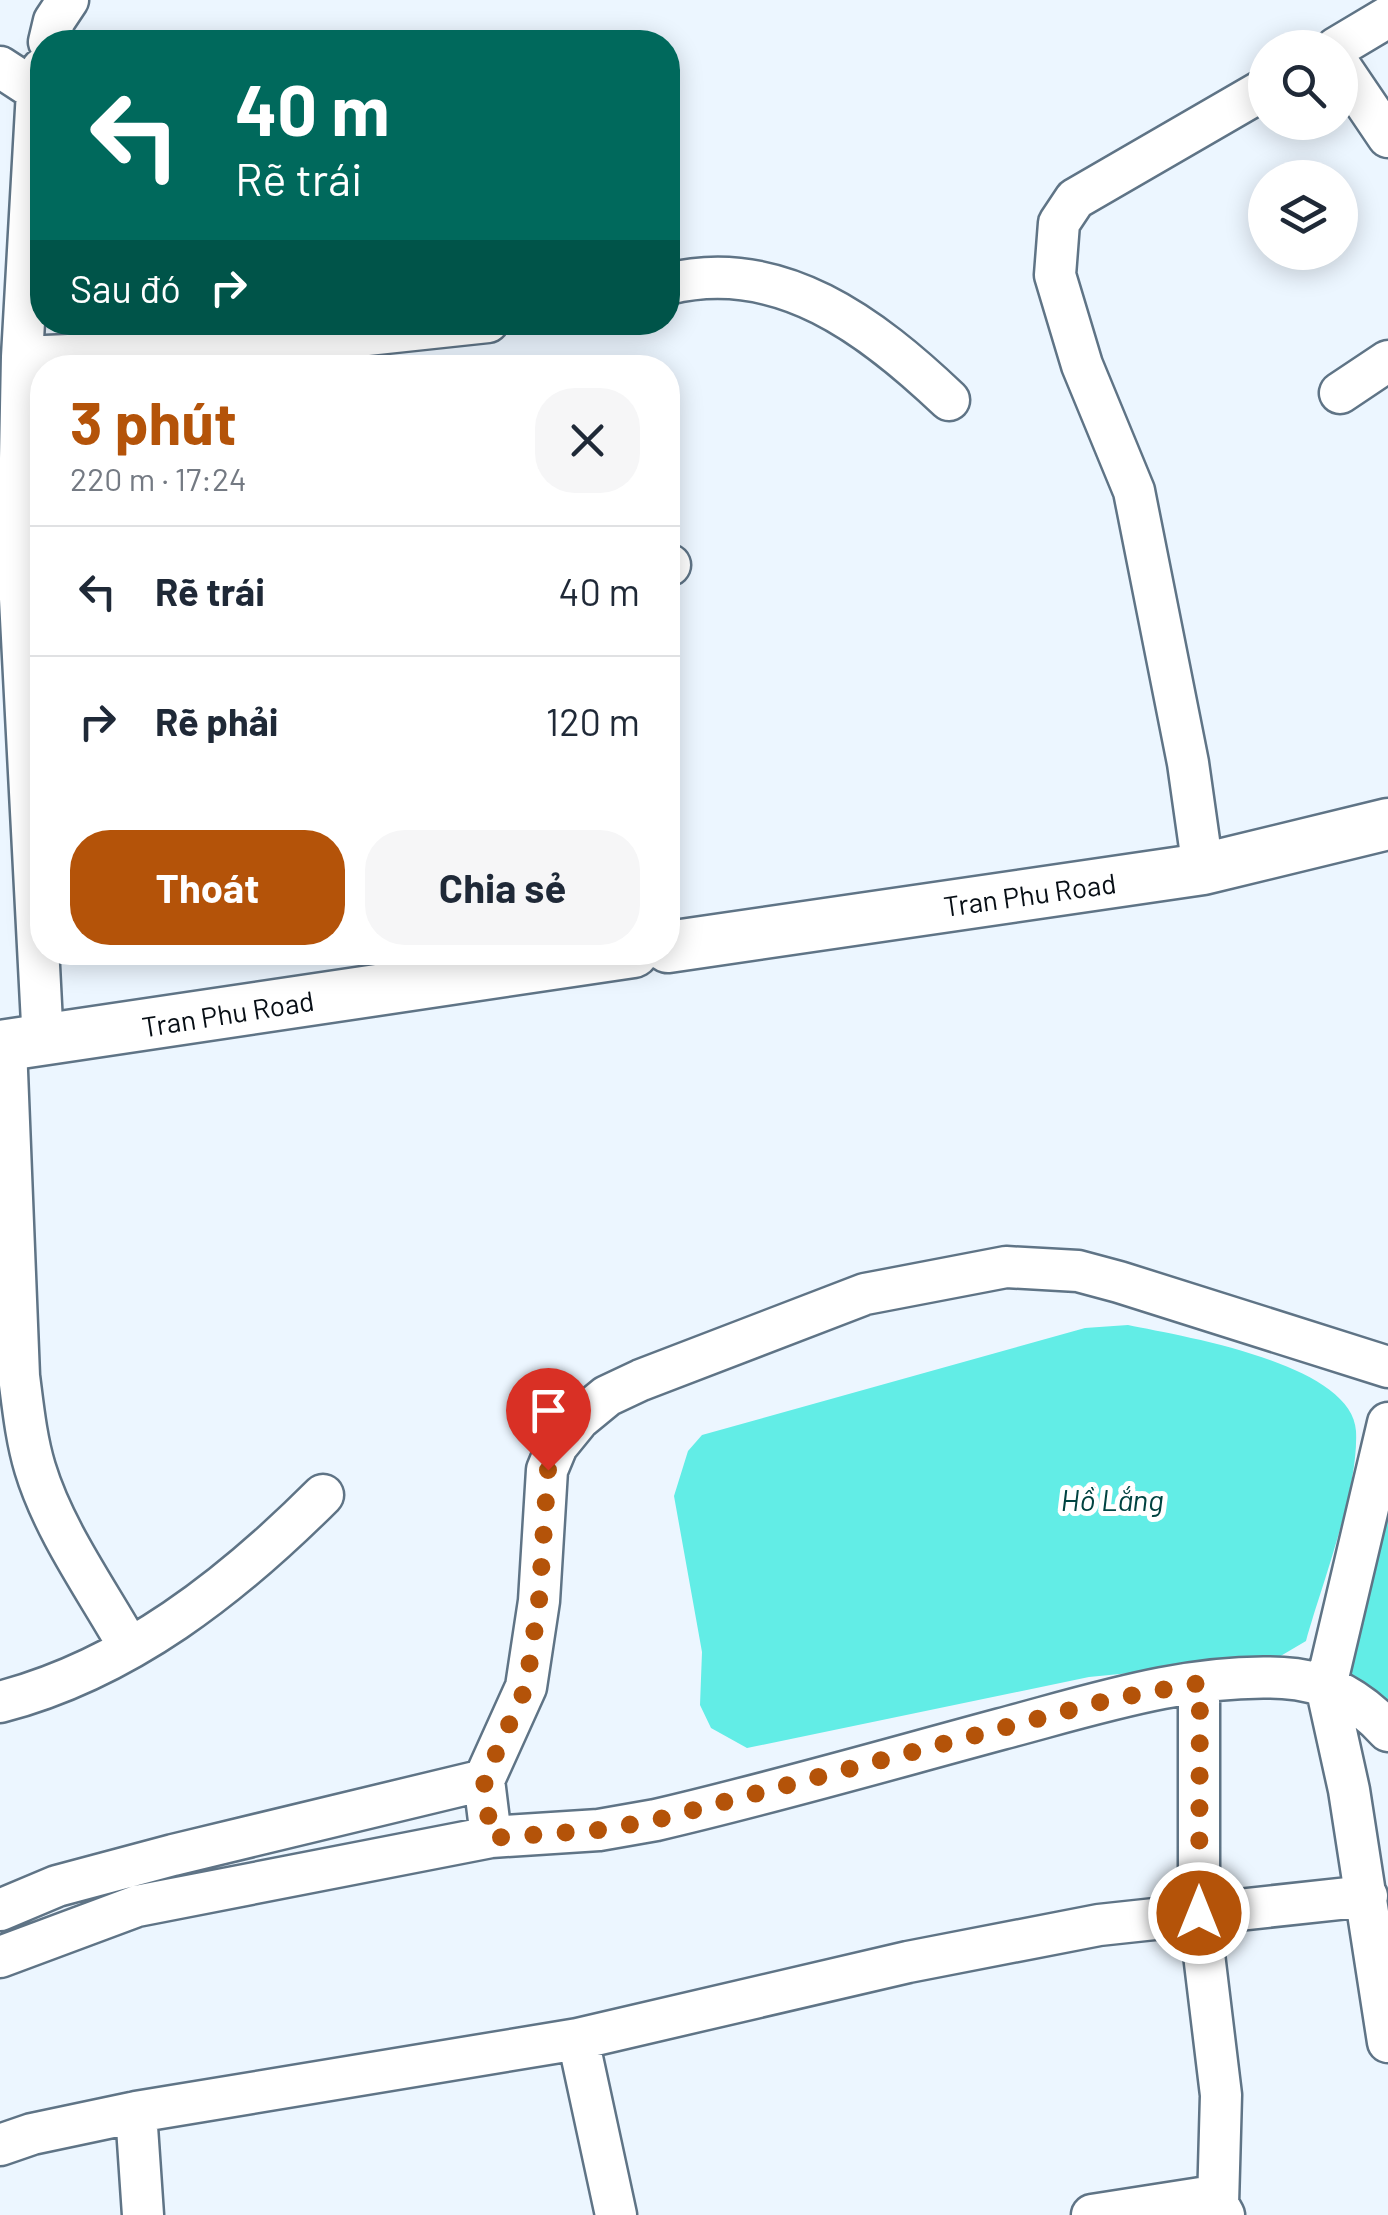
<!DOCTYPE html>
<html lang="vi">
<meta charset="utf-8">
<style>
:root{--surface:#fff;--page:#f6f6f7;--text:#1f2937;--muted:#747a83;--line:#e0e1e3;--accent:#b45309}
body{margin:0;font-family:Barlow,sans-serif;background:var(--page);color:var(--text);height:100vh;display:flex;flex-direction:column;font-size:38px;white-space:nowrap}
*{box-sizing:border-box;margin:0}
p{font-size:32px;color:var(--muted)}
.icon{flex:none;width:55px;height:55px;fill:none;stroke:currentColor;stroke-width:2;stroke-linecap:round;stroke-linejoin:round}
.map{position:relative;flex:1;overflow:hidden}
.sheet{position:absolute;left:30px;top:355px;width:650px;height:610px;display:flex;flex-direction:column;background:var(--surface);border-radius:40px;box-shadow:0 5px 25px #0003}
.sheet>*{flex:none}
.guide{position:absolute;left:30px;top:30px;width:650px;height:305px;border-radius:40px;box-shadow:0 5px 25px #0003;background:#00695c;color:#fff;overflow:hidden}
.fabs{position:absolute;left:1248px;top:30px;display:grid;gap:20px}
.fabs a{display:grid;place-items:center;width:110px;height:110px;border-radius:50%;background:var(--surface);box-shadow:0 5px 25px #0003;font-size:50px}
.pin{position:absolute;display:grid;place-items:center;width:85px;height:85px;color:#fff;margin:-102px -42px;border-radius:50% 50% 50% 0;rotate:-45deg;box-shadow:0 0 10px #0007}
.pin .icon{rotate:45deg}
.me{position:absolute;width:110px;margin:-55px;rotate:0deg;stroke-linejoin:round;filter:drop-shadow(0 0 8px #0008)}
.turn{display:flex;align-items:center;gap:35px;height:210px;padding:0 40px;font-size:45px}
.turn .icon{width:130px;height:130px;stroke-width:2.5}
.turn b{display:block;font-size:70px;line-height:85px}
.then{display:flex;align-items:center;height:95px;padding:0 40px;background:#0003;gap:20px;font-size:38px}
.round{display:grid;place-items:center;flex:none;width:105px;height:105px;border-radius:40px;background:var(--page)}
.summary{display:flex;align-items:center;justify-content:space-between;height:170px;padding:0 40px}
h1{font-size:60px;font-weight:700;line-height:75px;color:var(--accent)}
.primary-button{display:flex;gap:20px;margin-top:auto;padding:20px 40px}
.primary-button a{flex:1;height:115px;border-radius:40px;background:var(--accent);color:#fff;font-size:40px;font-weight:700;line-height:115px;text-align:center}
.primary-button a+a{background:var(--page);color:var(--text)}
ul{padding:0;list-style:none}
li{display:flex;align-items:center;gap:30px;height:130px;padding:0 40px;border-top:2px solid var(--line)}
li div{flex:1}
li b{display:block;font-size:38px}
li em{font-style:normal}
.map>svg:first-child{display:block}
</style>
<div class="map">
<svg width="1388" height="2215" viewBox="0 0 1388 2215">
<rect width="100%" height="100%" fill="#ecf6ff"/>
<path fill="#62ede6" d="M1128 1325C1181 1336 1352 1363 1356 1431 1359 1489 1322 1583 1306 1641L1262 1667 1212 1665 1089 1677 747 1748 711 1728 700 1705 702 1652 674 1496 688 1451 702 1435 1085 1328Z
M1388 1475V1710L1344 1671Z"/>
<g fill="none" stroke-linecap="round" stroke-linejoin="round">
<g stroke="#5f7486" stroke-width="45">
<path id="minor" d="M49 42 54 21 68 0
M1336 48 1388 17
M1340 66 1388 137
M0 67 37 91
M42 69 37 91 22 357 18 560 43 1043
M668 284C780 256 872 327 949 400
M22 357 255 347 488 322
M1340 393 1388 361
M668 565H670
M1203 869 1188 763 1134 491 1082 365 1055 275 1059 223 1075 199 1265 89
M6 1046 19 1376C23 1407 26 1438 35 1468 54 1531 97 1590 129 1647
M1388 1423 1326 1686 1349 1790 1388 2042
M1199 1683V1913L1221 2095 1218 2204
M0 1702C127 1669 232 1586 323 1495
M491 1837 484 1780 526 1687 539 1601 547 1470 557 1446 579 1419 607 1396 641 1380 865 1294 1006 1267 1078 1271 1119 1282 1388 1367
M0 1910 57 1886 173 1855 484 1780
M0 1957 137 1906 491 1837 599 1830 656 1820C772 1793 886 1760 1001 1729 1092 1705 1188 1673 1283 1678 1326 1680 1360 1700 1388 1731
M578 2039 616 2215
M136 2112 143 2215
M0 2145 32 2134 136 2112 578 2039 908 1962 1099 1925 1367 1896
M1092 2215 1201 2198 1218 2204 1224 2215"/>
</g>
<g stroke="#5f7486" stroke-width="55">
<path id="tertiary" d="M668 947 1203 869 1388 824
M0 1046 633 952"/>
</g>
<use href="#minor" stroke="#fff" stroke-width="40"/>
<use href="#tertiary" stroke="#fff" stroke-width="50"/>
</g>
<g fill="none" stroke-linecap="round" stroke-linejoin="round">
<path stroke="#b45309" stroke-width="18" stroke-dasharray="0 32.4" d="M548 1470 539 1601 526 1687 484 1780 491 1838 599 1830 656 1820 1112 1699 1200 1683 1199 1913"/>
</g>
<g text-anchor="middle" stroke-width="10" stroke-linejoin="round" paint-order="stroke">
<g font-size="28" fill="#070e15" stroke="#fff">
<text transform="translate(1030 895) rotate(-8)" y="10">Tran Phu Road</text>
<text transform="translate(228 1014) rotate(-9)" y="10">Tran Phu Road</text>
</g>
<g font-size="30" font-style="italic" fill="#004341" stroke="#fff">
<text x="1112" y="1511">Hồ Lắng</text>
</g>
</g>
</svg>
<div class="fabs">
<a><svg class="icon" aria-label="search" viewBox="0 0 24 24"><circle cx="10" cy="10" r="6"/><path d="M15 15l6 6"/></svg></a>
<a><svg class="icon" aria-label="layers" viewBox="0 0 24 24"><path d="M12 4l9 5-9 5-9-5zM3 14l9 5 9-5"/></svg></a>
</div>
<div class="pin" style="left:548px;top:1470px;background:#d93025"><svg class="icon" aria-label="arrive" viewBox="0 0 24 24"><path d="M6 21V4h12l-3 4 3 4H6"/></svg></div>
<svg class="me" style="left:1199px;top:1913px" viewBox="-20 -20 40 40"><circle r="17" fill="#b45309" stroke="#fff" stroke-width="3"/><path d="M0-11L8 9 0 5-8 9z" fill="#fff"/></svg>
<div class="guide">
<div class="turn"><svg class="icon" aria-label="left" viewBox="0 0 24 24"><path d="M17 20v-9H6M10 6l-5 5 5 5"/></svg><div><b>40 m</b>Rẽ trái</div></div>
<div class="then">Sau đó<svg class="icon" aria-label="right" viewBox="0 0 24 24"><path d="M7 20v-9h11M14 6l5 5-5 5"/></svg></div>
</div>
<section class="sheet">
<div class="summary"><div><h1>3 phút</h1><p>220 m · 17:24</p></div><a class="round"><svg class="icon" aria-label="close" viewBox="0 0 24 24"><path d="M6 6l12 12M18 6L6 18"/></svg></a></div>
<ul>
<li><svg class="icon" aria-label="left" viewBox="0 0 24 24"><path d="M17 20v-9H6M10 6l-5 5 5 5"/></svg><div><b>Rẽ trái</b></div><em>40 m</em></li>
<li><svg class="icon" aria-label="right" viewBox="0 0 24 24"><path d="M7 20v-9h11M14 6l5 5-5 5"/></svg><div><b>Rẽ phải</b></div><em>120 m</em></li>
</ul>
<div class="primary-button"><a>Thoát</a><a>Chia sẻ</a></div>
</section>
</div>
